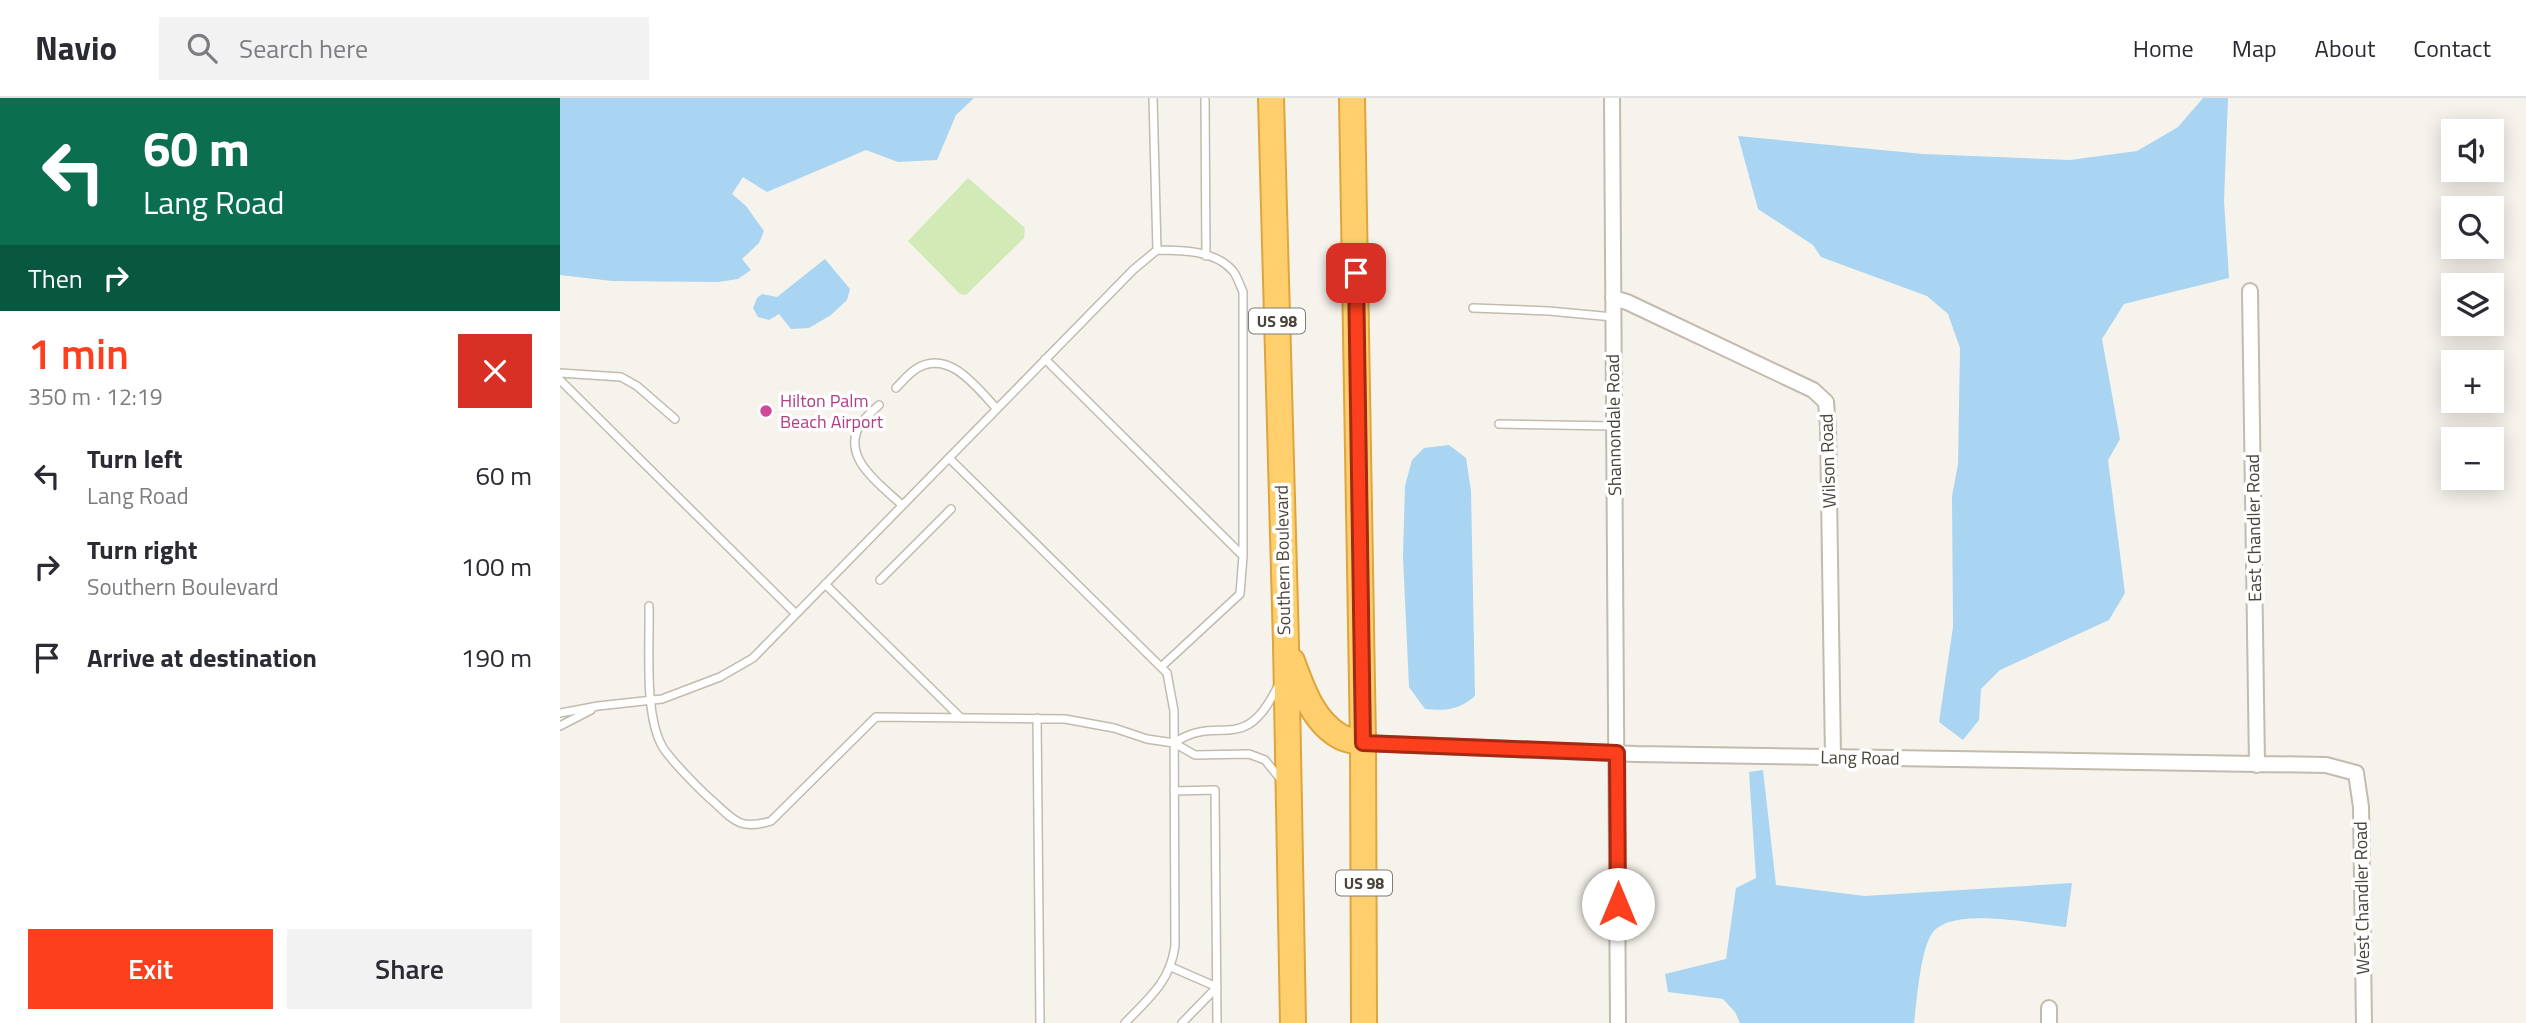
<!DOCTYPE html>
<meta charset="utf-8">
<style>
:root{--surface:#fff;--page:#f2f2f3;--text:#2b2b33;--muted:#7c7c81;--line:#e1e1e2;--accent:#fc3f1d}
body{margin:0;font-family:"Titillium Web",sans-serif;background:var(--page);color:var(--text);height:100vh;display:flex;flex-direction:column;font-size:26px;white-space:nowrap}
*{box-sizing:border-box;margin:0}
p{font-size:23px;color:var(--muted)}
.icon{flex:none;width:38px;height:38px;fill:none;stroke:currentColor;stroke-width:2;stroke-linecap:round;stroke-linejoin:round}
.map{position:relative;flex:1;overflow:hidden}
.side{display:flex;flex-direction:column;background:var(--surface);width:560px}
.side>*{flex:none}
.banner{background:#0b6e4f;color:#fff;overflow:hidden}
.fabs{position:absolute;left:1881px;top:21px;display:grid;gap:14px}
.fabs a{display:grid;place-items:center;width:63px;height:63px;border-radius:0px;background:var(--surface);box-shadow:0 4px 18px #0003;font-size:35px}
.pin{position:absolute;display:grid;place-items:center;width:60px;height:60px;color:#fff;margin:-30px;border-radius:14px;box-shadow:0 4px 10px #0006}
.me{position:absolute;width:77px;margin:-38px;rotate:0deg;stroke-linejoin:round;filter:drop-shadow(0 0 5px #0008)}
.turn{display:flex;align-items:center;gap:24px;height:147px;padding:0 28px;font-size:32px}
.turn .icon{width:91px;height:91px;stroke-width:2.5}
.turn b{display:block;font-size:49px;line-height:60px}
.then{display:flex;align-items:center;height:66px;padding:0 28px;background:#0003;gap:14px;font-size:26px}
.round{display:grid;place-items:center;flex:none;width:74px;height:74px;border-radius:0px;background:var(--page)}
.overview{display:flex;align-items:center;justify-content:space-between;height:119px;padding:0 28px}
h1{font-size:42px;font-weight:600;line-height:52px;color:var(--accent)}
.primary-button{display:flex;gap:14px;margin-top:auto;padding:14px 28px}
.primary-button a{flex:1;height:80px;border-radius:0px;background:var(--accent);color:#fff;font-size:28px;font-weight:600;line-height:80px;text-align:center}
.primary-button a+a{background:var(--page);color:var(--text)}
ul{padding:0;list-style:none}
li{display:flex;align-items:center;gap:21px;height:91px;padding:0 28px}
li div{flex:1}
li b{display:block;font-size:26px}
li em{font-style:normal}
header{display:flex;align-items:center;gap:42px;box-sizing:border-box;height:98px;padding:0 35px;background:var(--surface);border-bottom:2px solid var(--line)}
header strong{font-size:33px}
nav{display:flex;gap:38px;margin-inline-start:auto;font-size:24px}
.search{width:490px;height:63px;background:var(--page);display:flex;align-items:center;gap:18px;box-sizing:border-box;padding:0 24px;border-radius:0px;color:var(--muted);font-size:26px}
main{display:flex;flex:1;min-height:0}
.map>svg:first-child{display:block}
</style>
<header>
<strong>Navio</strong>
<div class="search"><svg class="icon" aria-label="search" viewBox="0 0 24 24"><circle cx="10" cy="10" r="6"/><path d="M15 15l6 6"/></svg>Search here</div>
<nav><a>Home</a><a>Map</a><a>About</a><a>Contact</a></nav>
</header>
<main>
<section class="side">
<div class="banner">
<div class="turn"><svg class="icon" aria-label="left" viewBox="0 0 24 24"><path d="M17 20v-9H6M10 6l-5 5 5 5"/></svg><div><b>60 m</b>Lang Road</div></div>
<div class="then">Then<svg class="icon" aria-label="right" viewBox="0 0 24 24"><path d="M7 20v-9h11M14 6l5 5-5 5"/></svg></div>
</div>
<div class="overview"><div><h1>1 min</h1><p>350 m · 12:19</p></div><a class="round" style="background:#d93025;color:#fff"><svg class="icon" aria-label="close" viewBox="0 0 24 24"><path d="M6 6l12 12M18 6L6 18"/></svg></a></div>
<ul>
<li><svg class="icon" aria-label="left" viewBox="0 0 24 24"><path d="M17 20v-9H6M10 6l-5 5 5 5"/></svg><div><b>Turn left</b><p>Lang Road</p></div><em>60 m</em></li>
<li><svg class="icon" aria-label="right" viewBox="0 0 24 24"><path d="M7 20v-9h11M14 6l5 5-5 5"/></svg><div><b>Turn right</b><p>Southern Boulevard</p></div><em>100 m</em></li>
<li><svg class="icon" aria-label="arrive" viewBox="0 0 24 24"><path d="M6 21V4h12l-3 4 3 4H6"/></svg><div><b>Arrive at destination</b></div><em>190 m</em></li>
</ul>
<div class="primary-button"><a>Exit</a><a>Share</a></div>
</section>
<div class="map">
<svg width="1966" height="925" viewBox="0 0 1966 925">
<rect width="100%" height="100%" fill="#f6f3ec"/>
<path fill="#d2eab5" d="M408 80 465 130 464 140 406 197 400 196 348 143Z"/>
<path fill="#a9d4f2" d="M0 0H414L396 17 377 62 338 64 306 52 207 94 183 79 172 96 186 108 204 133 199 145 182 161 191 172 178 181 158 184 52 183 0 177Z
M1643 0H1668L1664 103 1669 180 1564 206 1542 241 1560 341 1548 362 1565 495 1549 522 1440 572 1421 591 1419 622 1403 642 1379 624 1393 529 1392 398 1398 366 1400 250 1388 216 1367 198 1261 159 1253 147 1198 111 1178 38 1363 56 1510 62 1577 53 1618 29Z
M265 161 290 191 287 202 271 217 249 230 231 231 219 216 209 222 198 219 193 210 197 200 202 196 217 199Z
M889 347 906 360 911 393 915 598C899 612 885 613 865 611L849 589 843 459 845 388 852 362 864 350Z
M1203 672 1216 787 1305 798 1512 785 1506 829C1476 826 1394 808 1373 834 1360 851 1357 903 1354 925H1180L1175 914 1163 901 1108 894 1105 876 1166 861 1176 790 1196 780 1189 674Z"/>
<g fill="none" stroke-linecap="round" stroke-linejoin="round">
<g stroke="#c2bbae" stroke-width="10">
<path id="lane" d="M593 0 597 152
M645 0 646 158
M913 210 989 213 1053 219
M485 261 683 458
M0 275 61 279 77 288 115 321
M0 282 236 516
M336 290C342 284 348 276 356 271 389 250 417 290 437 311
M319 307C313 313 304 320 300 327 280 360 322 388 342 407
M939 326 1054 328
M389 360 607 575 614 613 615 848C610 884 589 900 565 925
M320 482 391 411
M265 486 400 619
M89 508C90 547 84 612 101 646 107 659 143 695 155 705 175 724 182 732 211 723L316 619 505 621 554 630 587 641 614 645 635 657 689 656 705 662 722 683
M0 615 38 608 102 601 160 579 193 560 573 172 597 152C621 152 655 152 673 173 677 178 680 187 683 194V458L680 496 601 569
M477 620 480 925
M0 628 31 612
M614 645C660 614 683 660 718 588
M614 693 655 692 657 925
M611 869 657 889
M622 925 657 889"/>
</g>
<g stroke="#c2bbae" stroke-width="18">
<path id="street" d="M1052 0 1058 925
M1690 193 1697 667
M1053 200 1067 204 1253 292 1266 304 1268 329 1273 659
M803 645 1076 656 1766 667 1796 675 1801 709 1804 925
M1489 910V925"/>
</g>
<g stroke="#e0a43c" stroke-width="28">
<path id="highway" d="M711 0 726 546 733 925
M792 0 803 645 804 925
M732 563C742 590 753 624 781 639 787 642 796 643 803 645"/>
</g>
<use href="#lane" stroke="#fff" stroke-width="7"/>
<use href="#street" stroke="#fff" stroke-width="14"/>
<use href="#highway" stroke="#ffcf6e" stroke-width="24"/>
</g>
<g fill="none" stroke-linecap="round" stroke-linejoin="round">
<g stroke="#a42913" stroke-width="18">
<path id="route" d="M796 175 803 645 1057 655 1058 806"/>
</g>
<use href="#route" stroke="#fc3f1d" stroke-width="12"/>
</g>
<circle fill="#d1479c" stroke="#fff" stroke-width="2.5" cx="206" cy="313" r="7"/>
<g text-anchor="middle" stroke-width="7" stroke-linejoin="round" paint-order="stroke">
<g fill="#fff" stroke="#817c74" stroke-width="2">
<rect x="689" y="210.5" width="56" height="25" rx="5"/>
<rect x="776" y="772.5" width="56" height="25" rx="5"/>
</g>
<g font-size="16" font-weight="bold" fill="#4b4439">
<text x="717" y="229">US 98</text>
<text x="804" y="791">US 98</text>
</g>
<g font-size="18" fill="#b23c85" stroke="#fff" text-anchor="start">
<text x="220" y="309">Hilton Palm<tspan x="220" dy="21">Beach Airport</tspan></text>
</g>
<g font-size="18" fill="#4b4439" stroke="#fff">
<text transform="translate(1054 327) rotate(-91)" y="6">Shannondale Road</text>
<text transform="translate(1268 363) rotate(-92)" y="6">Wilson Road</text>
<text transform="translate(1694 430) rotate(-91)" y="6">East Chandler Road</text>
<text transform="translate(723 462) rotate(-91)" y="6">Southern Boulevard</text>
<text transform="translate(1300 660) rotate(1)" y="6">Lang Road</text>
<text transform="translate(1802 800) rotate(-91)" y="6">West Chandler Road</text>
</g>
</g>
</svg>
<div class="fabs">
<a><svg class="icon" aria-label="sound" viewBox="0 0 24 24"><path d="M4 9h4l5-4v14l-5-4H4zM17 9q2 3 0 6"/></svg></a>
<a><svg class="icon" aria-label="search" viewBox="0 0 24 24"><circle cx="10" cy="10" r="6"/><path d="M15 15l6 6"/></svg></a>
<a><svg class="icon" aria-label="layers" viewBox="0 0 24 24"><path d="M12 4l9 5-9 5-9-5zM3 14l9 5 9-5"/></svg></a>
<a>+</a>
<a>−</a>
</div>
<div class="pin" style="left:796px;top:175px;background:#d93025"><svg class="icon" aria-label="arrive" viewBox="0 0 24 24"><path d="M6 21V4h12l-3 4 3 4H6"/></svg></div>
<svg class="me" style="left:1058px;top:806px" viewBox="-20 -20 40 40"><circle r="19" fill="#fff"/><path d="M0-13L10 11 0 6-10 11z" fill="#fc3f1d"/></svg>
</div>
</main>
